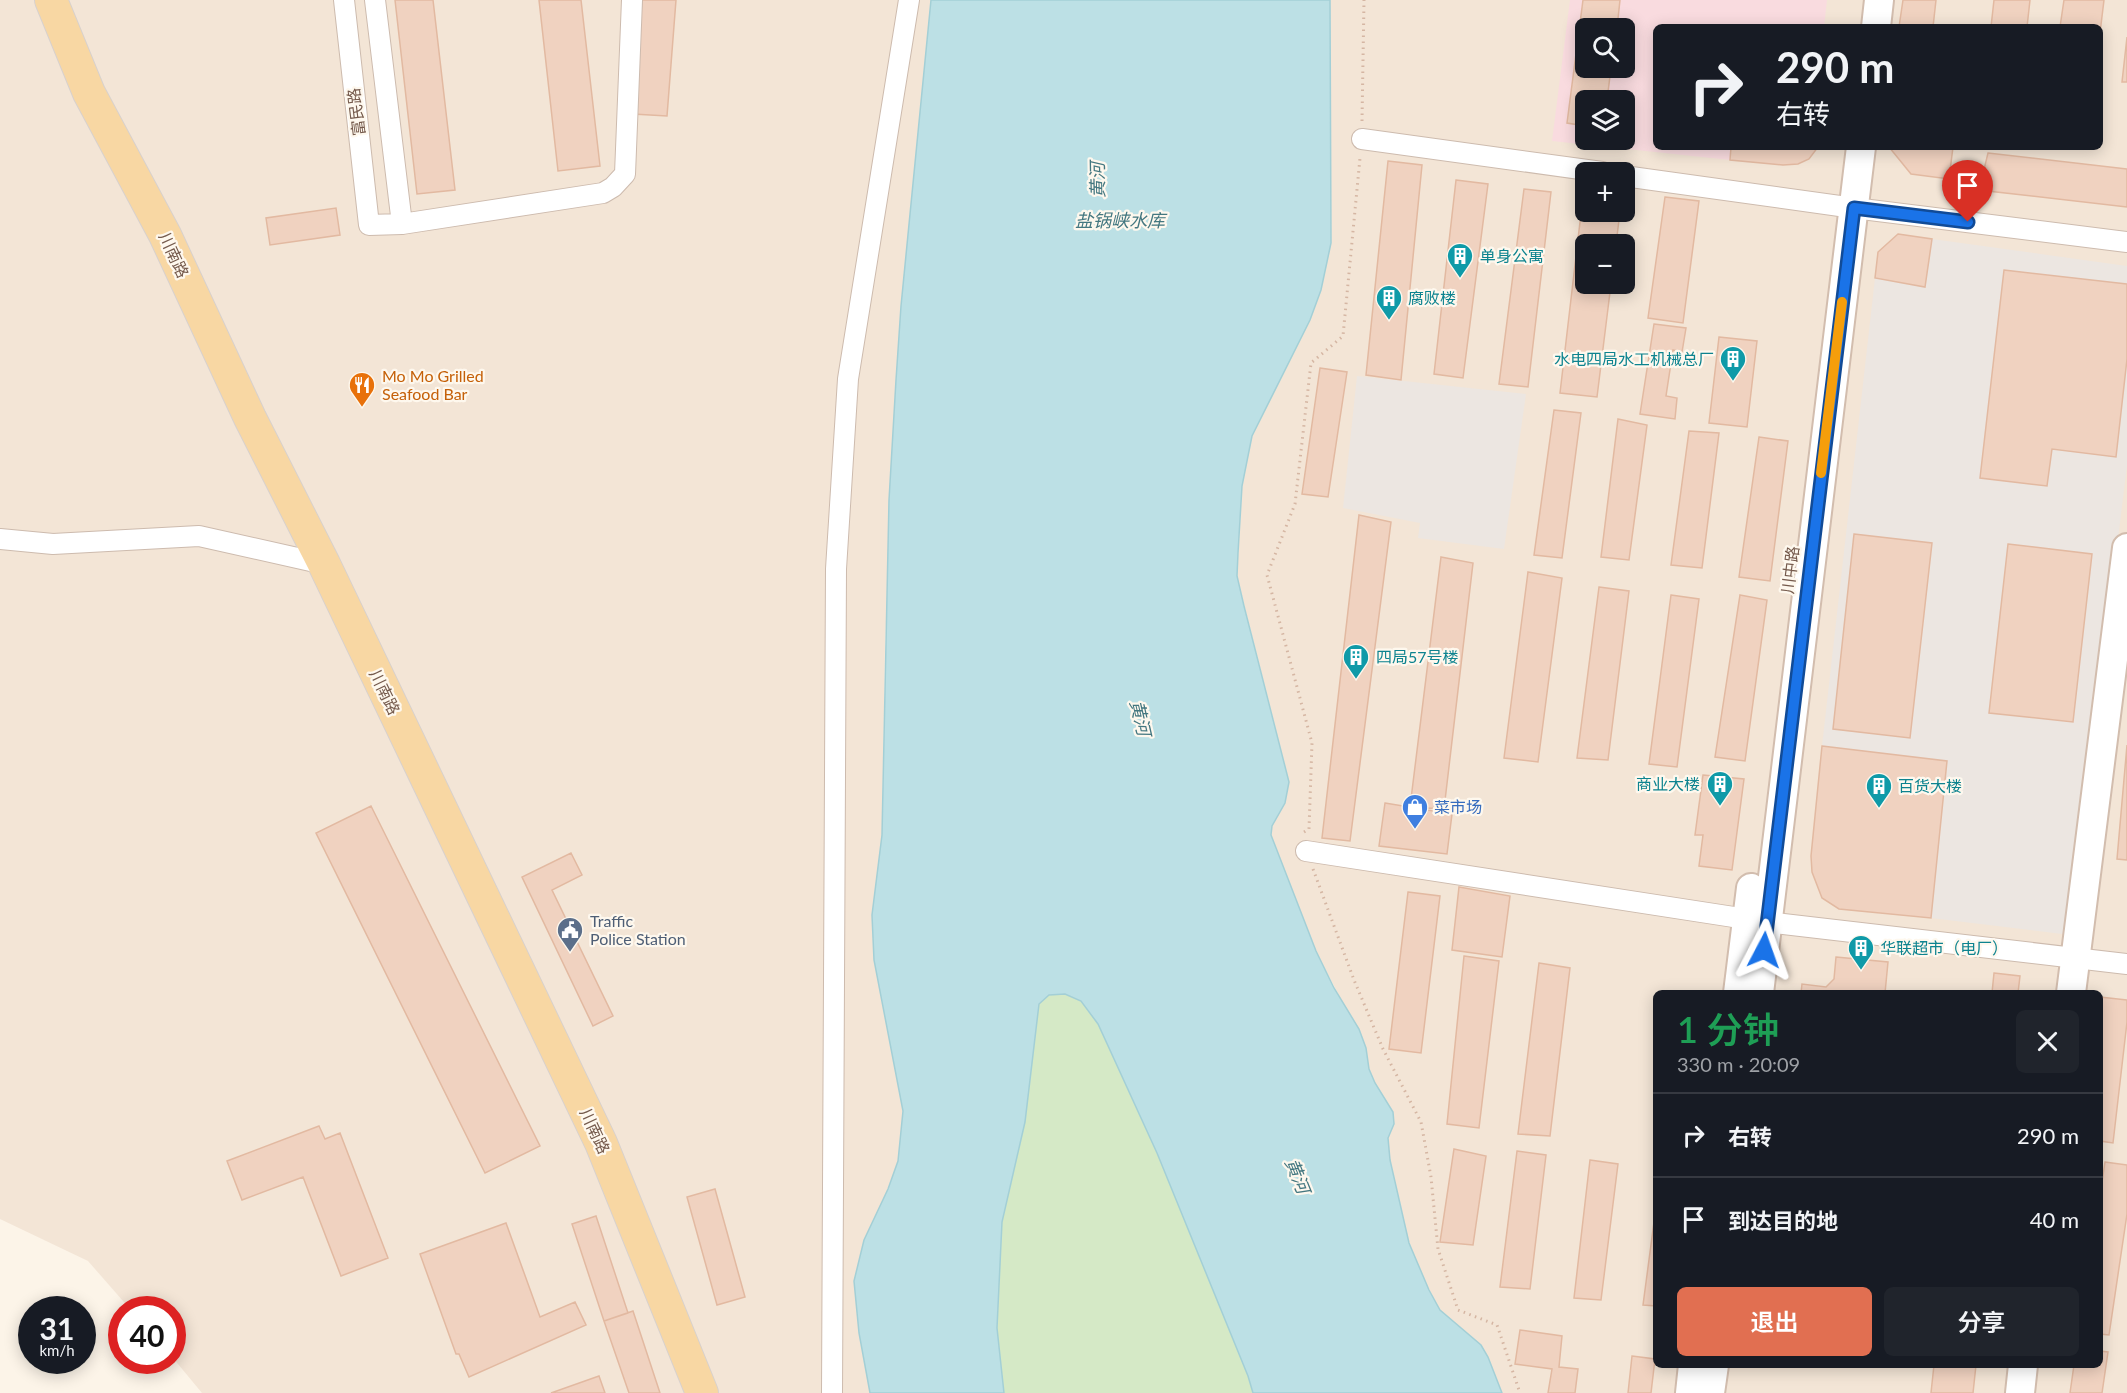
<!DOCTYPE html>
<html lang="zh">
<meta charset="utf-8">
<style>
:root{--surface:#171b24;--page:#20242c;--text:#f1f3f6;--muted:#9ea1a6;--line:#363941;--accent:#e16f51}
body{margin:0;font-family:Lato,"Noto Sans SC",sans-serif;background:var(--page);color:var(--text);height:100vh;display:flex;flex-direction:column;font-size:22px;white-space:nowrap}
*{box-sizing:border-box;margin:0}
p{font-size:20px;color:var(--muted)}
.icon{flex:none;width:33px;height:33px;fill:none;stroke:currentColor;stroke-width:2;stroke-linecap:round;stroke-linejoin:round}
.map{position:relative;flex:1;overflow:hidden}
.details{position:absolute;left:1653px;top:990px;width:450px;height:378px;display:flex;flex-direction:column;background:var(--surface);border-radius:9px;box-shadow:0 3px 15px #0003}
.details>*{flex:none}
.hud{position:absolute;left:1653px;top:24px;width:450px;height:126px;border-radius:9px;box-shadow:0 3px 15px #0003;background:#171b24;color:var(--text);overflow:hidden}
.controls{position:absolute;left:1575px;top:18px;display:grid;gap:12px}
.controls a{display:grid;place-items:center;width:60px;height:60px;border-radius:9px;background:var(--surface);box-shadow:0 3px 15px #0003;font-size:30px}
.speed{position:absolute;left:18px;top:1296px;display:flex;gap:12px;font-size:30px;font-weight:700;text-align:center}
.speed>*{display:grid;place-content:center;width:78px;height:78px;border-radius:50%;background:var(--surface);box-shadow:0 3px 15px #0003;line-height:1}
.speed small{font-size:15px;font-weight:400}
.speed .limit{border:9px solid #d22;background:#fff;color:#111}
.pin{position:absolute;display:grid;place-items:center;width:51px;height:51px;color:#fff;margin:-62px -26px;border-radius:50% 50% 50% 0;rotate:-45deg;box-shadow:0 0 6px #0007}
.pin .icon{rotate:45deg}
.me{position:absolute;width:66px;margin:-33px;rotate:4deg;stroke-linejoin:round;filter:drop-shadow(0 0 4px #0008)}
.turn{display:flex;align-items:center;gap:21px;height:126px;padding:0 24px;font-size:27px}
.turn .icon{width:78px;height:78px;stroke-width:2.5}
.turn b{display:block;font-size:42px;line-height:51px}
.round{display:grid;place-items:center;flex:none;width:63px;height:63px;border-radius:9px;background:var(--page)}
.headline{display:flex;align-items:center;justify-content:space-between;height:102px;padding:0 24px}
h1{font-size:36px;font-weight:600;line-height:45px;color:#1e9e55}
.cta{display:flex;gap:12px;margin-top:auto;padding:12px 24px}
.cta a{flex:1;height:69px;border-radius:9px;background:var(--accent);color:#fff;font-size:24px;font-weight:600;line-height:69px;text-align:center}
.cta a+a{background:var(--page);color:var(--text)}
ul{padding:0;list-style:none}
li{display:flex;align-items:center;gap:18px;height:84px;padding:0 24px;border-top:2px solid var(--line)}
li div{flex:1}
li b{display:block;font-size:22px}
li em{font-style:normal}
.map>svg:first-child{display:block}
</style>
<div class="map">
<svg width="2127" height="1393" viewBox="0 0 2127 1393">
<rect width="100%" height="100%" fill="#fcf4e8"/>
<path fill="#f3e5d6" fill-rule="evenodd" d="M0 0H931L901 306 896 380 885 647 882 835 872 915 874 960 903 1111 898 1161 854 1281 859 1333 870 1393H202L173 1358 172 1310 130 1309 88 1261 0 1219Z
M1330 0H2127V1393H1502L1488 1357 1481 1345 1440 1310 1429 1290 1409 1243 1390 1160 1388 1138 1394 1124 1393 1112 1375 1084 1369 1069 1366 1048 1316 951 1271 835 1272 826 1289 782 1237 576 1242 486 1252 435 1310 320 1331 243ZM1656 27H2100V147H1656ZM1586 28H1624V68H1586ZM1586 100H1624V140H1586ZM1586 172H1624V212H1586ZM1586 244H1624V284H1586ZM1656 993H2100V1365H1656Z"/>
<path fill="#ece6e1" d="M1932 239 2127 266V465L2070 935 1931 918 1947 761 1822 746 1875 278 1925 286Z
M1357 376 1526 394 1504 549 1418 538 1420 523 1343 508Z"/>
<path fill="#f9dbdf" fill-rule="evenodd" d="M1570 0H1827L1824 27H1656V147H1731L1730 160 1552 141ZM1586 28H1624V68H1586ZM1586 100H1624V140H1586Z"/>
<path fill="#d5e9c6" d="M1065 994 1081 1001 1098 1024 1157 1153 1248 1376 1253 1393H1004L997 1328 1002 1222 1025 1122 1039 1004 1049 995Z"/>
<path fill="#bce0e5" stroke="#a3cfd6" stroke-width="1.5" d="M931 0H1330L1331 243 1321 290 1310 320 1252 436 1242 486 1238 553 1237 576 1244 606 1289 782 1285 803 1272 826 1271 835 1316 951 1334 988 1359 1029 1366 1048 1369 1069 1375 1083 1393 1112 1394 1124 1388 1138 1390 1160 1409 1243 1429 1290 1440 1310 1481 1345 1488 1357 1502 1393H1253L1248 1376 1157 1153 1098 1024 1081 1001 1065 994 1049 995 1039 1004 1025 1122 1002 1222 997 1328 1004 1393H870L859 1333 854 1281 864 1240 888 1189 898 1161 903 1111 874 960 872 915 882 835 889 500 896 380 901 306Z"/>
<path fill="#f0d2c0" stroke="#e2b9a1" stroke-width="1.5" d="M395 0H433L455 190 417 194Z
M539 0H581L600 166 558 171Z
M642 0H676L667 116 633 114Z
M1583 0H1620L1617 28H1586V68H1611L1607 100H1586V126L1567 123Z
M1903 0H1936L1933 27H1899Z
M1994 0H2030L2027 27H1991Z
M2064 0H2104L2100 33V27H2060Z
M2127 37V82H2122Z
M1731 147H1818L1809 159 1798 164 1783 165 1730 160Z
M1889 147H1953L1949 179 1911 174Z
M1988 153 2127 169V207L1979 190Z
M1388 161 1422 165 1401 380 1366 375Z
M1456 180 1488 184 1463 378 1434 374Z
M1584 188 1586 212H1620L1616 244H1586V284H1611L1597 397 1560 393Z
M1524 189 1551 192 1528 387 1499 384Z
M1665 197 1699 201 1683 323 1648 318Z
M336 208 340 235 270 245 266 218Z
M1898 234 1932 239 1925 287 1875 278 1878 252Z
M2004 270 2127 284V359L2116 457 2052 449 2047 486 1980 478Z
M1654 324 1686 328 1682 352 1673 350 1666 396 1677 398 1675 419 1640 414Z
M1719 337 1757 341 1747 427 1709 423Z
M1320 368 1347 372 1328 497 1302 494Z
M1554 410 1581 413 1562 558 1534 555Z
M1618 419 1647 425 1629 560 1601 557Z
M1689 431 1719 433 1702 568 1671 565Z
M1759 437 1788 441 1770 581 1739 577Z
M1359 515 1391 522 1350 841 1322 838Z
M1854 534 1932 543 1910 738 1833 729Z
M2008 544 2092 554 2073 722 1989 713Z
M1441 557 1473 563 1444 809 1410 807Z
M1528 572 1562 578 1538 762 1504 758Z
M1599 587 1629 591 1608 760 1577 758Z
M1671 595 1699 599 1677 767 1649 764Z
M1740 595 1767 600 1745 761 1715 757Z
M2127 745V860L2117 859Z
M1822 746 1947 761 1931 918 1839 909 1822 898 1812 872 1811 856Z
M1703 775 1744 779 1732 870 1699 866 1703 835H1695Z
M1385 803 1452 814 1447 854 1379 846Z
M371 806 540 1146 485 1173 316 833Z
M571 853 582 875 552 890 613 1016 593 1026 522 877Z
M1459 887 1510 896 1502 957 1452 950Z
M1408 892 1440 896 1421 1053 1389 1049Z
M1464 956 1499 961 1479 1128 1447 1124Z
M1836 957 1888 962 1885 993H1801L1802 984 1826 987 1834 979Z
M1539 963 1570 968 1550 1136 1518 1134Z
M1994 973 2020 976 2018 993H1992Z
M2100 997 2127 1000V1022L2113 1143 2100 1141Z
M319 1126 325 1139 340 1133 388 1258 341 1276 303 1177 242 1200 227 1161Z
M1454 1149 1486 1156 1473 1245 1440 1242Z
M1517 1151 1546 1155 1530 1289 1500 1287Z
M1590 1160 1618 1164 1601 1300 1574 1298Z
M2105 1162 2127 1165V1214L2109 1335 2100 1334V1195Z
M715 1189 745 1297 717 1305 687 1197Z
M1656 1207V1306L1643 1305Z
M596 1216 628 1313 604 1321 572 1224Z
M506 1223 540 1317 575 1302 586 1325 469 1377 459 1354H456L420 1254Z
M633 1311 660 1393H629L604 1321Z
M1520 1330 1562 1336 1559 1367 1578 1369 1575 1393H1548L1552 1369 1515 1364Z
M2100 1351 2108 1352 2102 1393H2070L2074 1365H2100Z
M1632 1356 1655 1359 1651 1393H1628Z
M1934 1365H1976L1973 1393H1931Z
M599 1376 605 1393H551Z"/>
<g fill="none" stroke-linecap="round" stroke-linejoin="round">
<g stroke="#cdbbae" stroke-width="22">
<path id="street" d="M344 0 369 225 402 224 603 193 613 187 625 174 632 0
M375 0 402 224
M1362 139 1602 172
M1624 176 1854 208 2127 242
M0 539 53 544 199 536 324 564
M1306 851 1766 922 2127 964
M832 1393 836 569 848 379 909 0"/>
</g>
<g stroke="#d2bdae" stroke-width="32">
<path id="secondary" d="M1876 27 1879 0
M1738 993 1751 888
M1759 993 1861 147
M2071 993 2127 548
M1690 1393 1693 1365
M1710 1393 1714 1365
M2020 1393 2023 1365"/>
</g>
<g stroke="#d8d1cd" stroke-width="34">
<path id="primary" d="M51 0 89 93 165 235 250 418 324 564 601 1143 702 1393"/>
</g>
<path stroke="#d5b6a3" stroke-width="3" stroke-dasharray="1.5 4.5" stroke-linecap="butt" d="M1362 121 1364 0
M1304 832 1309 829 1312 743 1267 575 1295 504 1311 363 1343 336 1360 158
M1313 869 1354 980 1383 1049 1421 1122 1431 1177 1438 1249 1458 1310 1497 1325 1520 1393"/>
<use href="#street" stroke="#fff" stroke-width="20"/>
<use href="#secondary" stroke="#fff" stroke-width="28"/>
<use href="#primary" stroke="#f8d7a3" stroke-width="32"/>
</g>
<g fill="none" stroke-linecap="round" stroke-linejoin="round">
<g stroke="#114b97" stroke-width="15">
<path id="route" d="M1764 950 1854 208 1968 222"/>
</g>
<use href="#route" stroke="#1a73e8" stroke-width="10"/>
<path stroke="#f59e0b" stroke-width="10" d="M1821 473 1842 302"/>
</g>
<defs>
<g id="building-pin" transform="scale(1.35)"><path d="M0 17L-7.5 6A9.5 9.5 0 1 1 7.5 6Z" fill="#0f9aa8" stroke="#fef8ee"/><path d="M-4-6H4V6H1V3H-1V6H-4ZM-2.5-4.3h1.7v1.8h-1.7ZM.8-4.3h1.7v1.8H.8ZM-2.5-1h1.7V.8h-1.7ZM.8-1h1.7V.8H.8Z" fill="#fff"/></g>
<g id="restaurant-pin" transform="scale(1.35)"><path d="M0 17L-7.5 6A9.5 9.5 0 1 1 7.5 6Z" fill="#e8710a" stroke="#fef8ee"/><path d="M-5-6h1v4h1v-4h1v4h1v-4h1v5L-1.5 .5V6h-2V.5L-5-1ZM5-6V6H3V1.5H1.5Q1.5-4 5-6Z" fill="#fff"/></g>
<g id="shop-pin" transform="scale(1.35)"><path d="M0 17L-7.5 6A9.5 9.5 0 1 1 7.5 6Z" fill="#3f7fe0" stroke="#fef8ee"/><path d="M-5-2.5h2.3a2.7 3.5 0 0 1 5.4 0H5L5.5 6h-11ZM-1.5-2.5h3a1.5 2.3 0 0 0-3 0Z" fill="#fff"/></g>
<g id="civic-pin" transform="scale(1.35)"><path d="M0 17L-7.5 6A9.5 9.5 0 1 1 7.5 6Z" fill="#5c6f8a" stroke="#fef8ee"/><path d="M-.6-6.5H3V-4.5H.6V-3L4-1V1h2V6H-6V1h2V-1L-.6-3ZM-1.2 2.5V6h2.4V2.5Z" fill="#fff"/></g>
</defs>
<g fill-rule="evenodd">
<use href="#building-pin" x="1460" y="256"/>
<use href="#building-pin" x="1389" y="298"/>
<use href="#building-pin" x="1733" y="359"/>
<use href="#restaurant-pin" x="362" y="385"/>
<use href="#building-pin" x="1356" y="657"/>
<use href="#building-pin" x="1720" y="784"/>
<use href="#building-pin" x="1879" y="786"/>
<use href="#shop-pin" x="1415" y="807"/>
<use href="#civic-pin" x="570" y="930"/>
<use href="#building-pin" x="1861" y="948"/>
</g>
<g text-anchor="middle" stroke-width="4.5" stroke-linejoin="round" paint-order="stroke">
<g font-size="16" fill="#755a4c" stroke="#fef8ee">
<text transform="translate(356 112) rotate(-97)" y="6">富民路</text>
<text transform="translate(174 255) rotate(65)" y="6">川南路</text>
<text transform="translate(1790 570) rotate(-83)" y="6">川中路</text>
<text transform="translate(385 692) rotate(64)" y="6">川南路</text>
<text transform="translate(595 1131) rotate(65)" y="6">川南路</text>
</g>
<g font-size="16" fill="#0d838f" stroke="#fef8ee" text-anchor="start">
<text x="1480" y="262">单身公寓</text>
<text x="1408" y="304">腐败楼</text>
<text x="1714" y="365" text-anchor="end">水电四局水工机械总厂</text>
<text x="1376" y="663">四局57号楼</text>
<text x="1700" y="790" text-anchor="end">商业大楼</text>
<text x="1898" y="792">百货大楼</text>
<text x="1880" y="954">华联超市（电厂）</text>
</g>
<g font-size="16" fill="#c56008" stroke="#fef8ee" text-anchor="start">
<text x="382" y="382">Mo Mo Grilled<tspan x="382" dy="18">Seafood Bar</tspan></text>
</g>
<g font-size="16" fill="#366cbe" stroke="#fef8ee" text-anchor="start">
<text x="1434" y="813">菜市场</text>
</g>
<g font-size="16" fill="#4e5e75" stroke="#fef8ee" text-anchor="start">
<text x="590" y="927">Traffic<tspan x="590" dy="18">Police Station</tspan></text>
</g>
<g font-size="18" font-style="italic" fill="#437780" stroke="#fef8ee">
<text transform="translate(1098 180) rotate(-91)" y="6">黄河</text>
<text x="1120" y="227">盐锅峡水库</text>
<text transform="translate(1140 718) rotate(77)" y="6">黄河</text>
<text transform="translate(1297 1176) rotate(68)" y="6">黄河</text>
</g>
</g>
</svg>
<div class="controls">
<a><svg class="icon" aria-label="search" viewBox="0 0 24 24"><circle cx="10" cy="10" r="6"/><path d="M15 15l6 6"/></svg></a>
<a><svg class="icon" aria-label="layers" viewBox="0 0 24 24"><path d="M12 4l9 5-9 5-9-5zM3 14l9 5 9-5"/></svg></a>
<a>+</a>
<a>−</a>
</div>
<div class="speed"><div>31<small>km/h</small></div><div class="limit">40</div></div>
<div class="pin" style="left:1968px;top:222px;background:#d93025"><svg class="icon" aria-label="arrive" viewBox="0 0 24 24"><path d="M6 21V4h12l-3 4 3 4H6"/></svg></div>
<svg class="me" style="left:1764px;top:950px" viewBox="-20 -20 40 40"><path d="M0-17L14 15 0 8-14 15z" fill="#1a73e8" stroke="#fff" stroke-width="4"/></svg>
<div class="hud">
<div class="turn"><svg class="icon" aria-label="right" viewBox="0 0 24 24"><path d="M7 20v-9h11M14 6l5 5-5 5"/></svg><div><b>290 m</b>右转</div></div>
</div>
<section class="details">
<div class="headline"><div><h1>1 分钟</h1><p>330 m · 20:09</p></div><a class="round"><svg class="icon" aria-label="close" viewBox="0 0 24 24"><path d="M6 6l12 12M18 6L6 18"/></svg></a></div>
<ul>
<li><svg class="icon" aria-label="right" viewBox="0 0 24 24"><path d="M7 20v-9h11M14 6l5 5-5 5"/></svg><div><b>右转</b></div><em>290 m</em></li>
<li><svg class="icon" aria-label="arrive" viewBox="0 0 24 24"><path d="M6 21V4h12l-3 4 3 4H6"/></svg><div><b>到达目的地</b></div><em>40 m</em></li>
</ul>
<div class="cta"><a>退出</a><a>分享</a></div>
</section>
</div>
